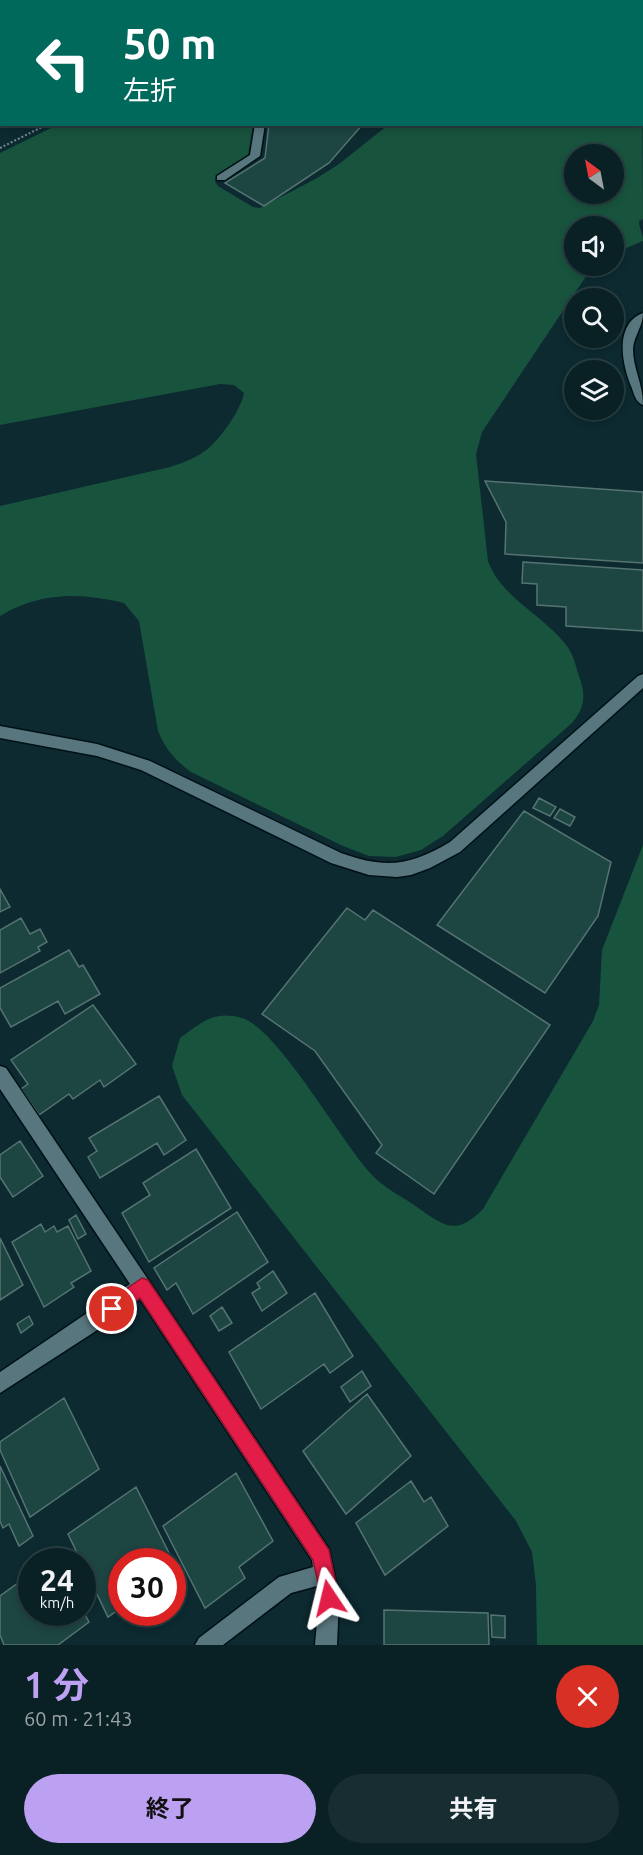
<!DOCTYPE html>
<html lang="ja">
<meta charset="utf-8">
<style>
:root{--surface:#092024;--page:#172d31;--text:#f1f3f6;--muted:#99a3a6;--line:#293e41;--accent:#bca0f2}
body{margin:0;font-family:Ubuntu,"Noto Sans JP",sans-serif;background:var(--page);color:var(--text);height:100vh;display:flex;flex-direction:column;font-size:22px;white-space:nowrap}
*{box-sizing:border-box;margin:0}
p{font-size:20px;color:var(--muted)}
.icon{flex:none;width:33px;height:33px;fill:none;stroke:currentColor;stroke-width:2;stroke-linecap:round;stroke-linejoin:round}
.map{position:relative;height:1645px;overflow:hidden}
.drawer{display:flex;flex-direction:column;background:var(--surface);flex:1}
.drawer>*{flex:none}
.guide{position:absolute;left:0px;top:0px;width:644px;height:126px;box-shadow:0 3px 9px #0003,0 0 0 2px var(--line);background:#00695c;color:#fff;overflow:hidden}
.needle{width:39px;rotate:328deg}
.buttons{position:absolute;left:564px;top:144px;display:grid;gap:12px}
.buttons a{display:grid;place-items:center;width:60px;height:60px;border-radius:50%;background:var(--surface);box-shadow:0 3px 9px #0003,0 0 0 2px var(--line);font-size:30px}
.speed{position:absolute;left:18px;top:1548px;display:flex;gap:12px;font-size:30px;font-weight:700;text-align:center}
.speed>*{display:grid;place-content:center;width:78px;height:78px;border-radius:50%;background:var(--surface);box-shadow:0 3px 9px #0003,0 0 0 2px var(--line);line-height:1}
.speed small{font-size:15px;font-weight:400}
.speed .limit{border:9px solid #d22;background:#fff;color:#111}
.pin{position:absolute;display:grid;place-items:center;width:51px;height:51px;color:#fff;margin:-26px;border:3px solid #fff;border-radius:50%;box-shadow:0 2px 6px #0007}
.me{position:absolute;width:66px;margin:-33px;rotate:350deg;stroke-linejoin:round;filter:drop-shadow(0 0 4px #0008)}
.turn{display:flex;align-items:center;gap:21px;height:126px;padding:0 24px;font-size:27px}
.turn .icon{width:78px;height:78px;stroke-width:2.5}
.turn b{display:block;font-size:42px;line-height:51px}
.round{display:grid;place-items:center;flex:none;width:63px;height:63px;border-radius:32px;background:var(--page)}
.overview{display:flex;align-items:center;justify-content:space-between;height:102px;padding:0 24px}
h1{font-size:36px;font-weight:700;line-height:45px;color:var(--accent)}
.primary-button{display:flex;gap:12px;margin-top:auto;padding:12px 24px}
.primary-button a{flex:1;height:69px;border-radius:36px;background:var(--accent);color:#111;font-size:24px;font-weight:700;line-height:69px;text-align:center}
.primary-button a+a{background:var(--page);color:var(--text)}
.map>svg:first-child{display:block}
</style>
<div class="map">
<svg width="643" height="1645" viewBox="0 0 643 1645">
<rect width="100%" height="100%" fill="#0c2a30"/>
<path fill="#18533d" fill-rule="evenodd" d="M264 0H586L256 1Z
M642 52 643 219 639 221C639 229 643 233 643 241L614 253V226H574V266H593L482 432 476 454 488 561C502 599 543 614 567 646 573 654 576 666 579 676 586 695 585 708 572 723L443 836 421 850 396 857 369 856 343 846 191 772C175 760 166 750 158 731L139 621 124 603C80 592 39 592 0 616V506L170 467C182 463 194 459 205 451 219 441 241 410 244 393L234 385 220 384 0 425V153L57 125H253L248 155 218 174 215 182 218 186 253 207 260 208 317 178 339 164 388 125 642 124ZM574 154H614V194H574Z
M643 845V1645H537L536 1585 532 1552 516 1521 182 1095 172 1066 180 1038C201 1023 213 1010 242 1018 278 1029 342 1143 372 1175 384 1188 403 1197 417 1207 445 1227 456 1236 483 1209L593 1021 599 1005 602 950Z"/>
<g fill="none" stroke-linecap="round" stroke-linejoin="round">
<path fill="#000342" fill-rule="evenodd" d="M188 0H195L196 2H189Z"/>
</g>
<path fill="#1d4542" stroke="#557471" stroke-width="1.5" d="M269 124H363L329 163 264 206 225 183 265 158Z
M485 481 643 492V563L505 554 506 522Z
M523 562 643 570V631L566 626V607L537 605V584L522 583Z
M539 798 556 807 550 816 533 808Z
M560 809 575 817 570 826 554 818Z
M524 811 611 862 598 916 545 993 437 925Z
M0 889 10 907 0 912Z
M347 908 365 920 373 910 550 1025 434 1194 376 1153 382 1145 315 1051 262 1014Z
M21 918 30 934 40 929 47 942 38 947 40 951 0 973V930Z
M69 950 79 967 83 965 100 994 65 1014 58 1001 11 1027 0 1008V988Z
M93 1005 136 1064 104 1087 100 1080 73 1099 69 1094 39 1115 21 1089 28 1084 11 1060Z
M159 1096 186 1140 164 1155 157 1143 100 1178 88 1157 97 1151 89 1138Z
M20 1141 43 1176 13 1197 0 1177V1155Z
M196 1149 231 1208 149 1262 122 1213 150 1195 143 1183Z
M237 1212 268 1262 193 1314 176 1283 167 1290 154 1268Z
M76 1215 86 1234 78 1239 69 1220Z
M41 1224 45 1232 54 1226 57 1232 68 1226 91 1271 71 1283 74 1287 44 1307 12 1242Z
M0 1238 23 1285 0 1300Z
M273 1271 287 1293 262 1311 252 1293 260 1288 257 1283Z
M315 1293 353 1356 330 1373 324 1364 261 1409 229 1352Z
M222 1307 232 1323 219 1331 210 1316Z
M29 1316 33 1324 21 1333 17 1324Z
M362 1371 371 1386 350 1402 341 1387Z
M367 1394 411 1456 346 1514 303 1451Z
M64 1398 99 1469 30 1517 0 1450V1442Z
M0 1466 33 1536 19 1546 9 1524 3 1528 0 1521Z
M236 1473 273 1541 239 1567 245 1578 205 1608 163 1526Z
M411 1481 424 1502 431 1497 448 1526 385 1575 356 1523Z
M136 1487 176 1567 172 1569V1562H122V1607L108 1617 68 1534Z
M32 1573V1612H82V1609L89 1622 58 1645H4L0 1635V1596Z
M384 1610 488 1613 489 1645H384Z
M491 1615 505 1616V1638L492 1637Z"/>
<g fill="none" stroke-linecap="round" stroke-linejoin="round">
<g stroke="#001116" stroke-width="3">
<path id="minor" d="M642 20H643V26H642Z
M255 124H265L260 156 225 180H217V176L250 155Z
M643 313C643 327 634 335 633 349 633 369 643 383 643 405 635 402 634 393 631 386 622 364 614 324 643 313Z
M643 674V688L460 852 430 868 411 875 397 877 369 875 331 863 141 770 97 756 0 738V726L97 744 150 761 341 853C385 869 410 866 450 842L638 676Z
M0 1066 6 1068 329 1549 339 1598 337 1645H315L319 1598 317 1586 291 1593 223 1645H195L199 1638 279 1577 313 1567 312 1560 140 1299 119 1316 0 1393V1372L130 1284 0 1089Z"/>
</g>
<path stroke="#768d92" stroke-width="2" stroke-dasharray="2 2" stroke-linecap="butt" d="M182 0 185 2
M240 2 248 0
M0 148 48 124"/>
<use href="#minor" fill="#58767e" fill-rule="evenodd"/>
</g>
<path fill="#e11d48" stroke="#92132f" stroke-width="1.5" d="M142 1278 148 1280 329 1550 339 1598 336 1604 329 1607 323 1604 313 1560 140 1298 112 1318 106 1315 103 1309 106 1303Z"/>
</svg>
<div class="buttons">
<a><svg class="needle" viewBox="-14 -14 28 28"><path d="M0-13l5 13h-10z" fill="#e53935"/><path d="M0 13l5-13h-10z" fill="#99a3a6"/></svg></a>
<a><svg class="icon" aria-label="sound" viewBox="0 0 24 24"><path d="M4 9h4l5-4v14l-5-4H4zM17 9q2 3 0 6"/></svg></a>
<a><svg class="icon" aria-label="search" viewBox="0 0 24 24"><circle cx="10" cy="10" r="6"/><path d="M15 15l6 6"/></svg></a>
<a><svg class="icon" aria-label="layers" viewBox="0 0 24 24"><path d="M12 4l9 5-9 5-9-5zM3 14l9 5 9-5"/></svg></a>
</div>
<div class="speed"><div>24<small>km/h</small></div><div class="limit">30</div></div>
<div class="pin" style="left:112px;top:1309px;background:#d93025"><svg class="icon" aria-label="arrive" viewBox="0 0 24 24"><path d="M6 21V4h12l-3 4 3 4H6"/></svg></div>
<svg class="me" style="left:329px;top:1598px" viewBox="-20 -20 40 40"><path d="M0-17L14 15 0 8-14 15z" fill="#e11d48" stroke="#fff" stroke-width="4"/></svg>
<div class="guide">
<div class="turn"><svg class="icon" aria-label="left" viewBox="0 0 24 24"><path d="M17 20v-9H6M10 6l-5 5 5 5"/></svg><div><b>50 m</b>左折</div></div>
</div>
</div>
<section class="drawer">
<div class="overview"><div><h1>1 分</h1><p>60 m · 21:43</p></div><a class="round" style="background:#d93025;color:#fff"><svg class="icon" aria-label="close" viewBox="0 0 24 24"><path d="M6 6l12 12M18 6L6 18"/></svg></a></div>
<div class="primary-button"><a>終了</a><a>共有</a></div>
</section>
